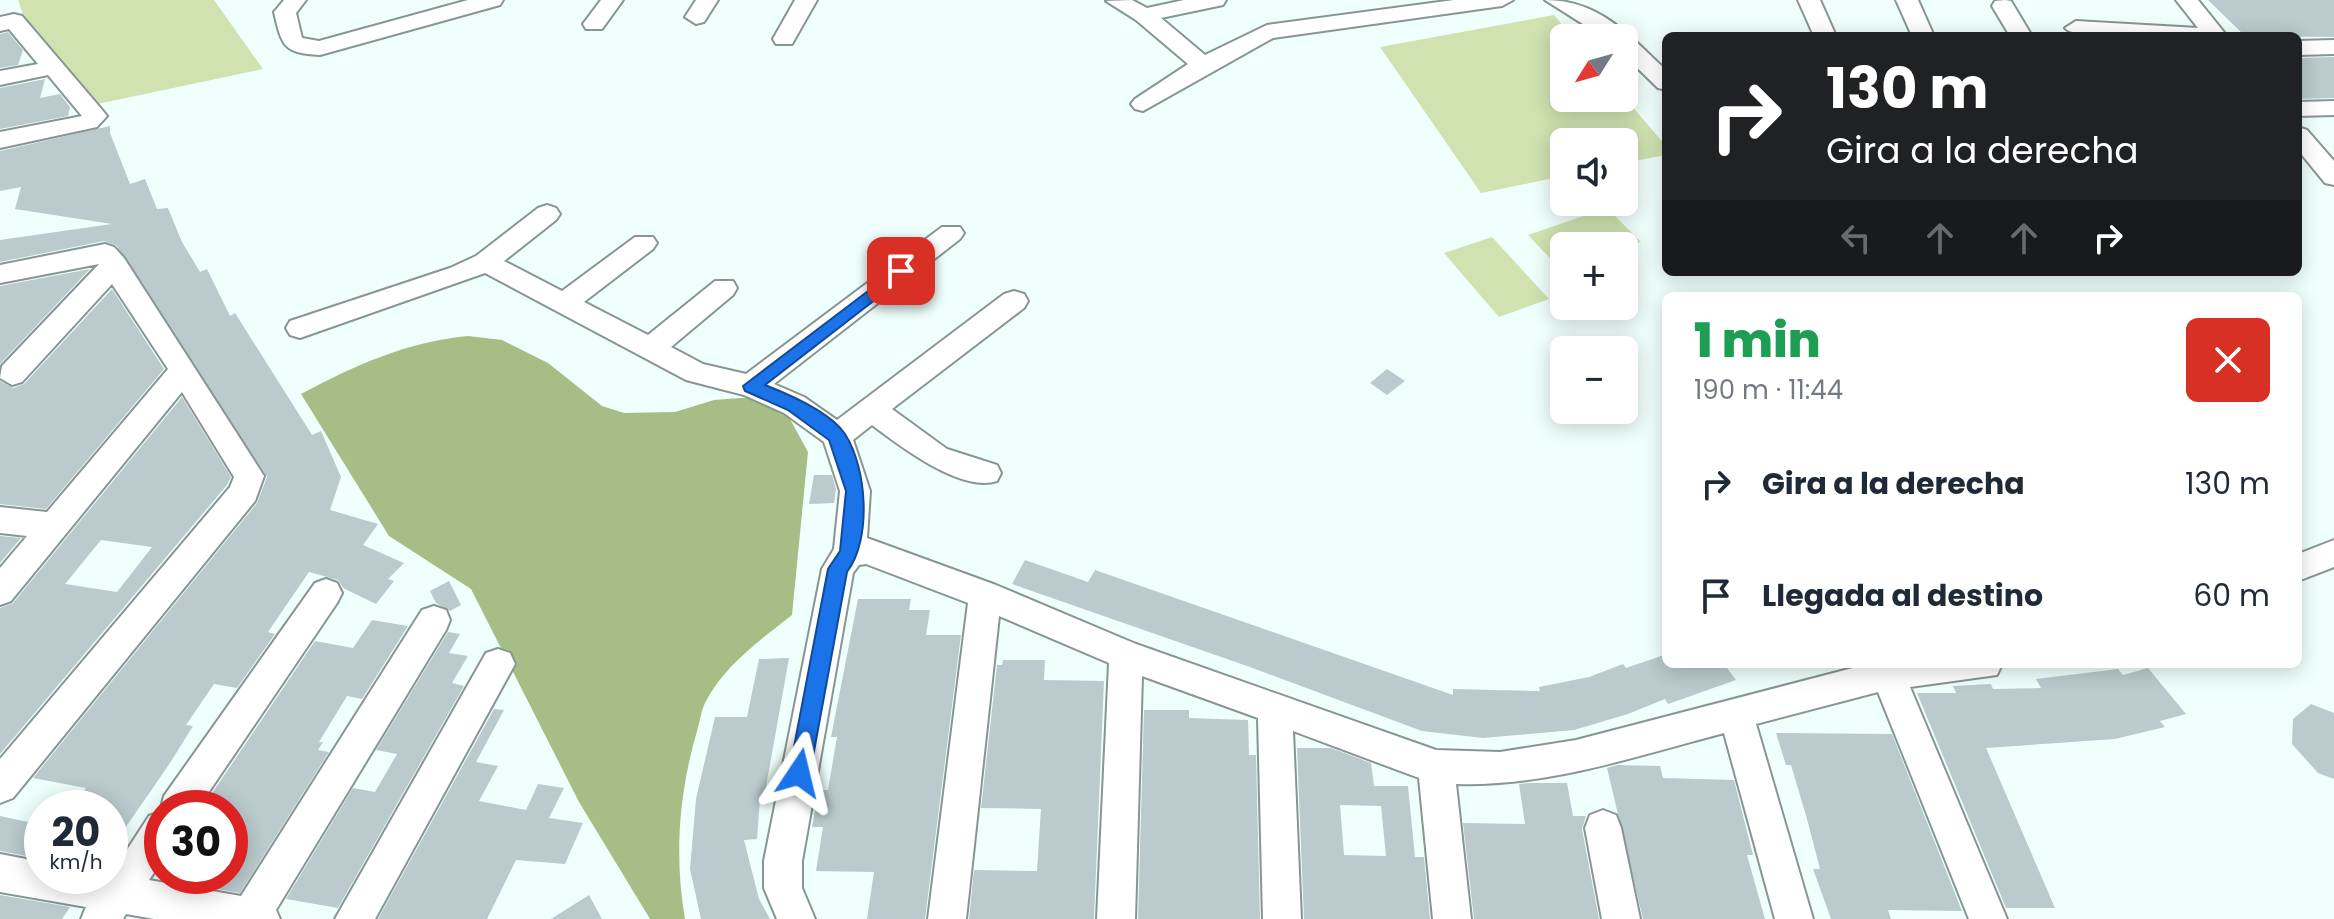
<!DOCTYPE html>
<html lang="es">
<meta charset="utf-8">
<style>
:root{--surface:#fff;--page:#f6f6f7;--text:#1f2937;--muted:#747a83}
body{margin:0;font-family:Poppins,sans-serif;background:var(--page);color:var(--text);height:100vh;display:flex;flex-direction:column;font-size:30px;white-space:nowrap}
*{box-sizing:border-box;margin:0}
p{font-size:26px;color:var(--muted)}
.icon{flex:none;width:44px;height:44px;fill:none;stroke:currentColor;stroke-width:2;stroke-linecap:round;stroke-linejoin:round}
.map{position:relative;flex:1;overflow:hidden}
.details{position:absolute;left:1662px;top:292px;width:640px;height:376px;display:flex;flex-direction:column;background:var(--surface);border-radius:12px;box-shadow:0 4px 20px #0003}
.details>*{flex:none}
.hud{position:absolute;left:1662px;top:32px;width:640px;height:244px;border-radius:12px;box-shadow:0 4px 20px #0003;background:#202124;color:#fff;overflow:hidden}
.needle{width:52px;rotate:233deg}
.controls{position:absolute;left:1550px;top:24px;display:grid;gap:16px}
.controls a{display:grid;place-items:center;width:88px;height:88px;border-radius:12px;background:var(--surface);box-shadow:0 4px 20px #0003;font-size:40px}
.speed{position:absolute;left:24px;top:790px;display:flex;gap:16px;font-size:40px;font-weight:700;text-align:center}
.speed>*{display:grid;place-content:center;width:104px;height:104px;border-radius:50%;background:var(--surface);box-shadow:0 4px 20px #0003;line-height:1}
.speed small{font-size:20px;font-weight:400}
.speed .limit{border:12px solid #d22;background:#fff;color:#111}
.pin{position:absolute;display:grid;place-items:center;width:68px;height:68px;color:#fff;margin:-34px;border-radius:16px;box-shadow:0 4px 12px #0006}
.me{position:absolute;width:88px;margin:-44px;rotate:10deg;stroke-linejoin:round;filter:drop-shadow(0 0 6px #0008)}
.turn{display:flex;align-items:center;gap:28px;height:168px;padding:0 32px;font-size:36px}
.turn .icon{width:104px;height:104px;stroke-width:2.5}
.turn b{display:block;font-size:56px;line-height:68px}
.lanes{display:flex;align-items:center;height:76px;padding:0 32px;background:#0003;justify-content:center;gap:40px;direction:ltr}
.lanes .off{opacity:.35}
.round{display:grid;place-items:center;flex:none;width:84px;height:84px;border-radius:12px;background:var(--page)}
.headline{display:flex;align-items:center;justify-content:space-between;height:136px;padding:0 32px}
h1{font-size:48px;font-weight:800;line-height:60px;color:#1e9e55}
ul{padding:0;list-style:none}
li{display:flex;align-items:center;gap:24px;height:112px;padding:0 32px}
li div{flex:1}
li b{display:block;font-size:30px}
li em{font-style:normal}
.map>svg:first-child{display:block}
</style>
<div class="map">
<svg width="2334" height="919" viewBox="0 0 2334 919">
<rect width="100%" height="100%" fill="#effffc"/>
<path fill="#cfe2b0" d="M18 0H214L263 69 88 106 27 25Z
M1554 15 1573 38H1564V98L1624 97 1666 146V155L1624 163V142H1564V176L1481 193 1380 47Z
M1607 208 1641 242 1624 248 1564 246 1561 270 1528 235Z
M1492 237 1549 299 1499 317 1444 253Z"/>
<path fill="#a7bd86" d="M468 336 502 340 548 363 602 406 624 413 675 412 714 400 754 397 785 410 808 452 792 615C760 640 725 665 706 701 701 710 700 722 697 731 679 793 674 855 685 919H650L579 802 471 589 389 536 301 394C355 365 407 342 468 336Z"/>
<path fill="#bacacd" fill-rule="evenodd" d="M2208 0H2334V37L2245 36Z
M8 32 23 50 18 65 0 68V34Z
M2334 57V98L2298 99V58Z
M45 79 40 98 60 94 70 107 68 116 0 129V88Z
M110 126V133L130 184 145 179 157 209 168 208 182 242 200 272 207 269 230 316 235 313 312 435 321 431 341 477 330 510 378 524 363 545 404 563 388 579 394 581 376 604 343 588 338 580 309 572 268 632 275 634 237 688 214 684 186 725 193 726 170 763 110 850V808H71L86 788 33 778 257 503 267 477 116 245 104 241 0 262V240L112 224 15 209 21 187 0 191V151Z
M90 269 0 364V286Z
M112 289 164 369 46 509 0 504V381L13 388 24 384Z
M1387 369 1405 381 1387 395 1370 383Z
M182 397 231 477 227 485 0 754V608L13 603ZM101 540 152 547 117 592 65 584Z
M814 475H832L836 489 834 503 809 504Z
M0 536 21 538 0 563Z
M1025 560 1088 582 1095 570 1453 695V689L1540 691 1539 687 1589 677 1623 664 1626 668 1664 655 1666 664H1724L1736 680 1668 704 1665 699 1628 714 1574 730 1483 738 1422 731 1247 666 1012 584Z
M449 581 461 605 450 611 436 603 430 591Z
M858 599H911L909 610H930L926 635H961L925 919H867L874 872 816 871 823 827H812L819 790H828L837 737H831Z
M372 620 408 626 362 699 347 696 319 742H323L318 750 329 752 240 893 170 881 173 876H230V808H202L315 641 353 648Z
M448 632 460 634 449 653 468 656 452 683 464 686 338 908 286 899 353 788 375 792 397 754 376 750Z
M789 658 764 798H760L757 839 744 840 759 899 770 919H701L690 869 696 799 715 717H747L759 659Z
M1003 660H1045L1044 680 1104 681 1094 919H969L974 870 1037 871 1041 809 981 808 997 665H1002Z
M2148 668 2186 714 2160 721 2165 727 2115 739 1986 748 2055 908H2006L1917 693H1956L1953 686 1991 684 1993 689 2041 688 2036 679 2118 669 2123 675Z
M2311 704 2334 713V779L2318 773 2292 744 2293 719Z
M494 709 504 710 476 762 498 766 479 801 526 810 538 784 564 788 549 818 583 823 565 864 516 860 487 919H378Z
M1144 710H1189V718L1248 720 1249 755H1256L1260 919H1138Z
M1776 733 1892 734 1962 911 1888 910 1891 919H1831L1813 869H1820L1807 819 1791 765H1786Z
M1297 748H1331L1371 763 1374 786H1408L1415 857H1424L1430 919H1304ZM1340 805 1381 806 1386 856 1344 855Z
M1617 765 1660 766 1663 778 1734 780 1753 855H1747L1765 919H1643L1607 768Z
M1530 783H1567L1573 816H1586L1582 829 1599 919H1474L1463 823 1525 824 1519 784Z
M0 816 42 825V859L0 851Z
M0 895 70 907 62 919H0Z
M589 895 602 919H551Z"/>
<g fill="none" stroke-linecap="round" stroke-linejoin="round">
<g stroke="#879693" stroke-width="4">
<path id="minor" d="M284 0H306L296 13 302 38 319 41 468 0H503L500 5 320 55C283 53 282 46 274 12Z
M601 0H623L602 29H586L583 24Z
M696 0H718L704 22 696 24 685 17Z
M795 0H817L792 44H776L773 39Z
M1132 0 1147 8 1184 0H1226L1223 5 1161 18 1205 55 1267 25 1454 0H1513L1502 6 1273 38 1143 111 1135 109 1131 104 1135 99 1188 64 1136 20 1106 1Z
M1545 0C1600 0 1628 35 1666 70V90L1658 88 1624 55V38H1605Z
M1798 0H1820L1836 36H1814Z
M1896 0H1918L1934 36H1912Z
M2005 0 2011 1 2032 36H2010L1992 6 1995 1Z
M2176 0H2198L2227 36C2201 36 2077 43 2065 28L2076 21 2198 28Z
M14 14 22 16 103 111 107 116 97 127 0 148V132L82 116 48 75 0 85V71L38 64 9 29 0 31V17Z
M2334 40V54L2298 55V41Z
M2334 101V115L2298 116V102Z
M2298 127 2307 130 2334 161V185L2325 183 2298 150Z
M547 205 556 208 560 214 556 220 504 261 562 291 635 237H653L657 243 653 249 584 302 648 335 715 281H733L737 288 733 295 671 347 703 364 746 374 942 227H960L964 233 960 239 774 384 804 397 837 420 1004 294 1014 291 1024 294 1028 301 1024 308 892 409 947 449 997 465 1001 473 997 481C961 493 900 446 872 425L853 440 870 491 867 538 996 585 1136 644 1436 750 1500 752 1576 740 1868 664H2002L1997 675 1910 687 2007 919H1969L1878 692 1756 724 1813 919H1775L1724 733C1636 756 1548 787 1456 784L1471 919H1433L1419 778 1293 731 1301 919H1263L1258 718 1142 676 1135 919H1097L1109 663 999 616 966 919H928L968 603 866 564 859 565 853 573 802 861V888L815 919H777L764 888V861L822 569 834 549 840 491 824 442 784 413 744 395 686 380 485 273 300 338 290 335 286 328 290 321 450 268 476 256 538 208Z
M105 244 114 247 124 258 264 476 255 501 13 798 0 803V759L230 487 234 477 182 392 11 601 0 605V568L27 536 0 533V507L47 512 168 369 112 284 22 382 12 385 0 378 2 366 99 264 0 283V265Z
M2334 540V567L2298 581V554Z
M326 579 337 583 342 593 337 603 198 808H162V861L149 880 241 896 422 610 434 606 446 610 450 620 446 630 276 910 280 919H154L126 914 123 919H81L86 907 0 892V854L42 862V876H110L149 816 160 812 164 796 315 583Z
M498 649 510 653 515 664 375 919H335L486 653Z
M1603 810 1616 815 1621 828 1640 919H1602L1585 828 1590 815Z"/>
</g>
<use href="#minor" fill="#fff" fill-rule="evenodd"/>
</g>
<path fill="#1a73e8" stroke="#114b97" stroke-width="2" d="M901 266 907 267V275L765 385C788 394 831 413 845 434 867 468 872 539 847 572L810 773 807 780 799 783 792 780 789 773 828 569 840 551 846 491 829 440 788 410 745 391 743 386Z"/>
</svg>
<div class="controls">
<a><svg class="needle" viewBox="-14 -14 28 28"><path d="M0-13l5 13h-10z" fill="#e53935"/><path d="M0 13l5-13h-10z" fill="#747a83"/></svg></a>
<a><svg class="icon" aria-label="sound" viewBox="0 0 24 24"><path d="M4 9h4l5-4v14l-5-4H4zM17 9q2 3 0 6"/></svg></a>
<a>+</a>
<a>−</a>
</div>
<div class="speed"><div>20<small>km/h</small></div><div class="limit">30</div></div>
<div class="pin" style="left:901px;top:271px;background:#d93025"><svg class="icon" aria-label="arrive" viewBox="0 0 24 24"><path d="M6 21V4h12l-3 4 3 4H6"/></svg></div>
<svg class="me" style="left:799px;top:773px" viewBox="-20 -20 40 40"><path d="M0-17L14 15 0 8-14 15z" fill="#1a73e8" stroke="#fff" stroke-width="4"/></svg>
<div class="hud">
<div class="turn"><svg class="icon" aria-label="right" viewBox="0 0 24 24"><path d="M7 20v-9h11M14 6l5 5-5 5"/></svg><div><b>130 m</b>Gira a la derecha</div></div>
<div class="lanes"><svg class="icon off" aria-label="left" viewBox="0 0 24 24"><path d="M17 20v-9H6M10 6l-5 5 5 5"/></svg><svg class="icon off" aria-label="ahead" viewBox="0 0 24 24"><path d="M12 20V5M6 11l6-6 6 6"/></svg><svg class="icon off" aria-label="ahead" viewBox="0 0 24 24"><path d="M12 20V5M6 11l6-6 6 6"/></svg><svg class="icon" aria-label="right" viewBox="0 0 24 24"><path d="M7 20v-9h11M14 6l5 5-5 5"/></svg></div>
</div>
<section class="details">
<div class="headline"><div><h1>1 min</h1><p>190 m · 11:44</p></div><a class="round" style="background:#d93025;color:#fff"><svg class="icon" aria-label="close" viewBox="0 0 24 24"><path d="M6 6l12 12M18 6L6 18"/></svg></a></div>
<ul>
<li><svg class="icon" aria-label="right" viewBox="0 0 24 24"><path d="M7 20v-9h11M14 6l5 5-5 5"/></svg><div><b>Gira a la derecha</b></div><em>130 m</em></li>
<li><svg class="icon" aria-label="arrive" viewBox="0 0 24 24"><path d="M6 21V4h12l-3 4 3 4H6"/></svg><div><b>Llegada al destino</b></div><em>60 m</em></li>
</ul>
</section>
</div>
